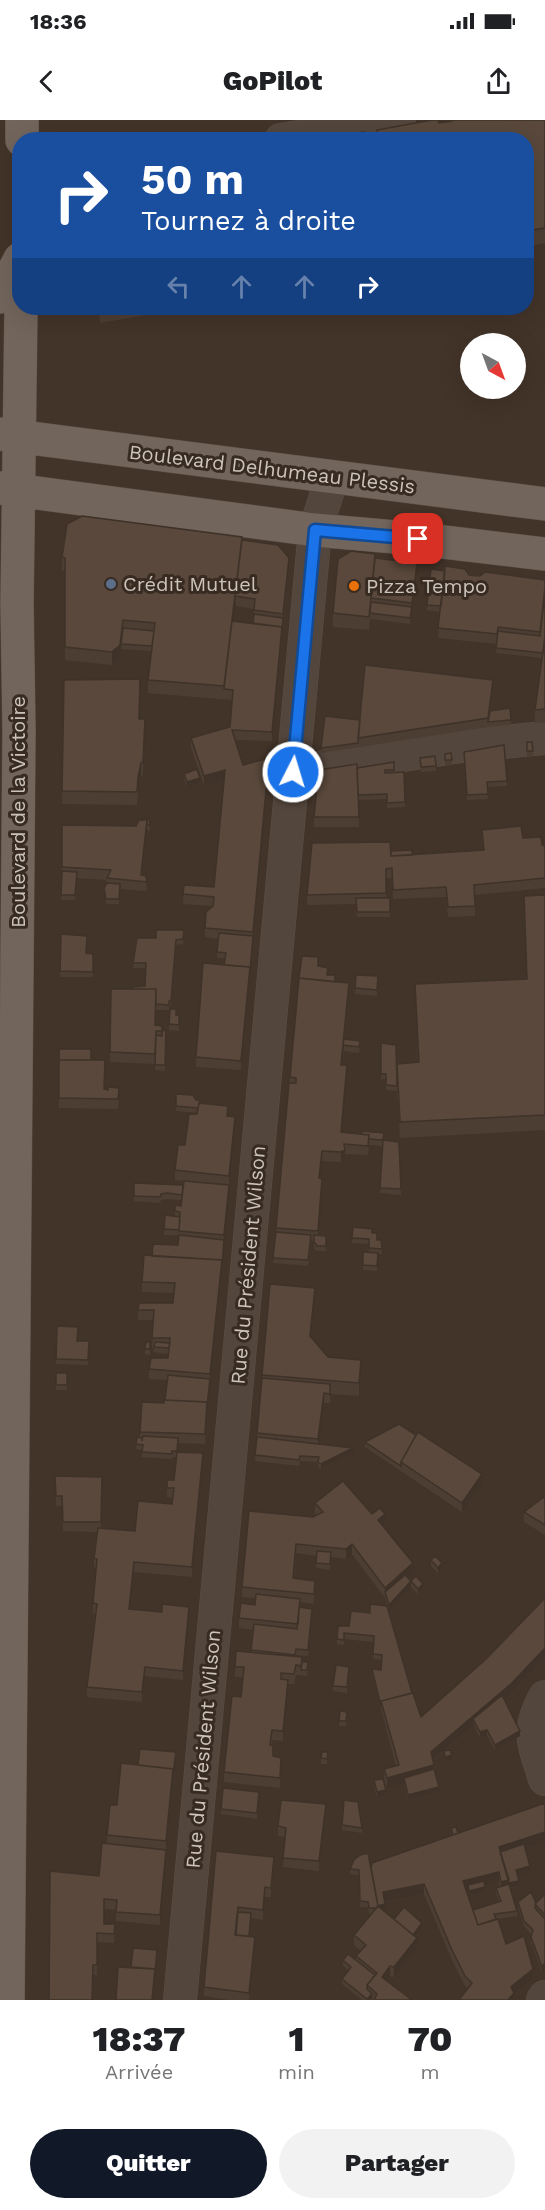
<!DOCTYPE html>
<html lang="fr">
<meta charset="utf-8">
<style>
:root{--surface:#fff;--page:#f2f2f2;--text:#202124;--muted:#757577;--accent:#111827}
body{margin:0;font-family:"Work Sans",sans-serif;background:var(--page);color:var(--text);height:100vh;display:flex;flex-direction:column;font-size:22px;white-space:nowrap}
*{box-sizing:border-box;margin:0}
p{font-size:20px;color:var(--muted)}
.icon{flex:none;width:33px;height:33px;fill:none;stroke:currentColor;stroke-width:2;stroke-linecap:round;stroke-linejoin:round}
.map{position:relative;height:1880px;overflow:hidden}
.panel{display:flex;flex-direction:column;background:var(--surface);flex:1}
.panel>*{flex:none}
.banner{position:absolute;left:12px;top:12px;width:522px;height:183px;border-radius:24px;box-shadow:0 6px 24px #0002;background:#1a4fa0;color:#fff;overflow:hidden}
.needle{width:39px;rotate:139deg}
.tools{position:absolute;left:460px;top:213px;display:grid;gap:12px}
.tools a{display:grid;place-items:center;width:66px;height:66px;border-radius:50%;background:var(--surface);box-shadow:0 6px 24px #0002;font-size:30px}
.pin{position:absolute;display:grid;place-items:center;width:51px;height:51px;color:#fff;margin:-26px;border-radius:12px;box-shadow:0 3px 9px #0006}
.me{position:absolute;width:66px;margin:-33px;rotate:5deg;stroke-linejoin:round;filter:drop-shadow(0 0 4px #0008)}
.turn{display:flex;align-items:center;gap:21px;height:126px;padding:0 30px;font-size:27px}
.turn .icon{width:78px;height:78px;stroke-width:2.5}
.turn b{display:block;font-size:42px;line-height:51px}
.lanes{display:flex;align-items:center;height:57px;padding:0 30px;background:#0003;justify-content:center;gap:30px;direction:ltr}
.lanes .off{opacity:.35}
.eta{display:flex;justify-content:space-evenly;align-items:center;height:102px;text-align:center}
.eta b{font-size:36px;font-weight:800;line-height:42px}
.primary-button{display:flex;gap:12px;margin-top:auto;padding:12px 30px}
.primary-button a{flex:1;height:69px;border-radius:36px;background:var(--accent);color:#fff;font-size:24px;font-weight:800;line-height:69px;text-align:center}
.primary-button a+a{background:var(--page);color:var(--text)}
.status{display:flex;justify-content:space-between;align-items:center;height:42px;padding:0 30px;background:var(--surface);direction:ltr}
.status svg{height:16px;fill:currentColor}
header{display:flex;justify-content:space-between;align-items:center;height:78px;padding:0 30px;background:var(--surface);font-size:27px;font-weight:800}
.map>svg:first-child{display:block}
</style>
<div class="status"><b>18:36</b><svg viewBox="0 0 49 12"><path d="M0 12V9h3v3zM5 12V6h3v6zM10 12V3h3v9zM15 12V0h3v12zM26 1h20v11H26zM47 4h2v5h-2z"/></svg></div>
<header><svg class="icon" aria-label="back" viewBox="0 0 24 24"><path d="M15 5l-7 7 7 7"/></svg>GoPilot<svg class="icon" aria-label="share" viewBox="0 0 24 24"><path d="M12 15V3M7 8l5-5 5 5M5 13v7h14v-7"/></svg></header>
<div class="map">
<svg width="545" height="1880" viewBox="0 0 545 1880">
<rect width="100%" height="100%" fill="#433429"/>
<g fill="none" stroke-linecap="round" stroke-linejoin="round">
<g stroke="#5c5047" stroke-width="34">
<path id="minor" d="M281 20 399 0
M293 652 461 626 545 618
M545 1577C526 1612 534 1623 545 1659
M180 1880 315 410 332 358
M543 1880 545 1877"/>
</g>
<g stroke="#5c5047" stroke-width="34">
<path id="major" d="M22 20V0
M0 177 20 139
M0 314 545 384
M0 368 315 410 418 419 545 434
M8 1880 19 611 17 484 21 188"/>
</g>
<use href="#minor" stroke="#53463d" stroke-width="33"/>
<use href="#major" stroke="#72655c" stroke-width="33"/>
</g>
<path fill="#4d3e33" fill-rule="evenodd" d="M451 0H545V123L526 127V20L365 17 377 15V10L439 3 451 1Z
M98 188H187L100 203Z
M242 420 289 448 272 621 235 620 243 645 269 648 241 950 196 947V937L224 845 225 838H217L218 819 205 817V808L213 786 183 784 184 765 214 767 224 660 204 665 191 628V618L230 607 232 580 148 573V560L151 531 121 529V526L120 538 112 545 65 540V452L62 450V437ZM236 486 254 489 253 503 234 501Z
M375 438 417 452 410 504 370 499V498L369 510 333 507V493Z
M468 454 545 460V602L535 603V590L542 538 496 533 497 524 438 518 440 492 427 490V485Z
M64 560 139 599 145 612 143 655 141 656 138 670 137 685 62 684Z
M493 570 490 590 511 600V605L488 607 321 633V628L360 600Z
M527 622H532L533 636 527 637Z
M451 633 452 645 445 646V634Z
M435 636 436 651 421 652 420 638Z
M464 637 507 661V666L487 667 488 679 467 680Z
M394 642V652H404L405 687 387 688V679L358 680 359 707H314V697L357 648Z
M184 654 200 663 187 667 184 659Z
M149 699 150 711 147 710 142 755 146 756 147 771 120 769 119 784H106L104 768 107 760 77 758 75 780H61L62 705 136 706 143 700Z
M482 710 523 718 542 725H545V768L475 775V796L448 797 446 777 393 779 392 758H386V778H390V797H357L356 784 307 785V775L391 731 412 735 483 730Z
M545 775V1010L400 1018 397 969V971L386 970V959H381V923L397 953 418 943 415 864 527 859 524 776Z
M61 814 86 833 93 834V857H60Z
M184 815 183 824 176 825 171 886H169V890H156V887L155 905 162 910 166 911 165 951 155 950V944L110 942 111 869H133L145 866 146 848H133V843L156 818Z
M318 846 349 873 345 920 360 926 359 933 344 931 342 945 347 955 341 1012 384 1020 399 1022 401 1075 380 1073 383 1026 369 1025 368 1035 345 1034V1040L341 1042 322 1041 320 1058 322 1068 318 1116H326V1131H317L314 1128V1121L311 1120 308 1146 273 1143 290 957Z
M356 855 378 856 377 876 355 874Z
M170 889 176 895H179V911L169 910Z
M59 940H91L104 969 119 977 118 989 59 988Z
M176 974 196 980 200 983 228 996 235 1006 229 1066V1075L207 1292 205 1324 178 1323V1332L203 1342 192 1457 134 1452 130 1489 189 1497 183 1560 145 1556 142 1582 87 1577V1567L95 1494 93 1493V1483L96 1448H94V1438L97 1412 63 1411 62 1386H56L55 1356 102 1357 101 1408 135 1411 172 1384 173 1378 167 1377V1360H174L177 1337H172V1339L142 1337V1330L136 1329 137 1317 140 1318 142 1282 164 1283 165 1280 167 1260 149 1259V1249L168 1238V1234L154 1232V1228H152L154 1200H138V1190L173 1183 174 1173 142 1172V1162L152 1136 178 1125 179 1115H164V1109L175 1096V1085L181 1086V1080L167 1079 161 1080 160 1083 134 1081V1063L183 1065 196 1062 175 1060V1050L198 993 176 991Z
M353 1107 372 1113 377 1120H381L382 1134H378L377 1151 363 1150V1132H369V1124L352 1123Z
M315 1181 311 1218 328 1237 361 1254 359 1276 330 1274V1283H324L318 1324 353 1333 321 1349 318 1347V1342L300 1341 299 1346 255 1341 262 1255Z
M57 1206 77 1221H89L88 1245 56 1244Z
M150 1222V1235L145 1234V1229Z
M56 1253H67V1270H56Z
M365 1322 482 1364 462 1392 365 1327Z
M545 1376V1415L524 1402V1392Z
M315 1383 372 1394 385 1404 383 1406 413 1453 408 1458 411 1461 423 1469 418 1474 411 1467 389 1491 385 1478 352 1434 346 1439 331 1437 330 1450 316 1448 317 1436 296 1433 294 1458 315 1471 314 1484 300 1482V1487L312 1494 308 1536 296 1535V1537L302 1542H308L307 1556 296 1555 294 1564H288L283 1621 272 1620V1625L273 1636 281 1648 280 1668 224 1662V1652L241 1577 243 1557H235V1547L251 1532 253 1510 239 1508V1498L255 1485V1478L242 1477V1467L313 1397 317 1395 315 1393Z
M431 1440 442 1449 438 1453 431 1446Z
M545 1478V1537L511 1573 504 1579 520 1616 495 1630 487 1615 480 1618 474 1605 433 1640 439 1672 408 1680 404 1663 387 1668 384 1659V1649L396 1646 372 1554V1549L381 1550 382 1540 373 1539 374 1522 344 1519V1525L337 1524V1519L349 1506 370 1493 412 1573 421 1597 486 1539Z
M349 1552 347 1573 333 1571V1566Z
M347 1598 346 1606H339V1601Z
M328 1632 327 1644H321V1638Z
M176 1638 166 1731 160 1805 116 1801V1790L104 1789V1804L115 1814 114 1823 97 1822V1855H93L49 1880 99 1756 107 1724V1715L117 1685 138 1645Z
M374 1660 386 1675 377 1678 374 1666Z
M259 1677 257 1699 221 1694V1689Z
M326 1694 319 1751 283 1747 285 1717 278 1716V1706Z
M342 1705 362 1708V1713L342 1710Z
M451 1708 458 1713 545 1722 525 1729 530 1751 517 1755 519 1766 510 1768 517 1791V1796L498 1799 506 1824 533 1859 514 1874V1880L468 1868 465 1866 452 1840 424 1774 385 1782V1792L394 1799 422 1809 416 1817 417 1828 394 1857 390 1856 387 1861 412 1880H373L372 1879 371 1880H362L342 1864V1859L348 1850 343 1845V1840H356V1836L361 1831 354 1825V1815L372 1793 369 1794 368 1787H360L359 1755 350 1754V1749L371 1751 452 1716ZM499 1762 500 1767 496 1768V1773L499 1782 473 1790 466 1770H468L469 1776 485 1772V1766Z
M216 1731 274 1747 271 1777H265L263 1800 251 1798 249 1816 255 1826 249 1880H229L204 1876V1867Z
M545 1774V1848L542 1852 531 1822V1814L524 1806 518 1787V1782L536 1783Z"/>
<path fill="#3e3229" d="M289 438V448L283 504V494Z
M417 443V452L410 504V498Z
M235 476 236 486 226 569H224V579V566Z
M283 498 282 517 272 621V612Z
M123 500V513L120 538 112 545V532Z
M493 560V570L488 602Z
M145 599V612L143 655V642Z
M269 638V648L241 950V941Z
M141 643V656L138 670V657Z
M225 650V660L204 665V656Z
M200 658V663L187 667V662Z
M147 700V710L141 761V755Z
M349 863V873L341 955V945Z
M347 945V955L341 1022V1012Z
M235 997V1006L229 1066V1056Z
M345 1030V1040L341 1042V1032Z
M322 1031V1041L319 1068V1058Z
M322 1059V1068L318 1121V1111Z
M229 1065V1075L207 1292 205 1324 207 1286Z
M315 1168V1181L310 1229V1216Z
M361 1240V1254L359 1276V1263Z
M324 1273V1283L318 1329V1319Z
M353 1328V1333L321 1349V1344Z
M203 1333V1342L192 1457V1447Z
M482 1354V1364L462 1392V1383Z
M385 1394V1404L378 1410V1400Z
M352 1424V1434L346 1439V1429Z
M134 1442V1452L129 1498V1489Z
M413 1443V1453L386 1477 385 1468Z
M442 1443V1449L438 1453V1448Z
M315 1461V1471L314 1484V1474Z
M411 1461V1467L389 1491V1485Z
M423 1464V1469L418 1474V1469Z
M189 1487V1497L183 1560V1551Z
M545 1528V1537L511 1573 475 1603 473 1599 474 1605 431 1641V1632Z
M145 1547V1556L142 1582V1572Z
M288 1560V1569L283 1621V1611Z
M487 1610V1615L480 1618V1612Z
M520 1611V1616L495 1630V1625Z
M176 1632V1638L166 1731V1721Z
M452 1635V1640L445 1642V1637Z
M434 1645V1655L404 1658V1663L387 1668V1658Z
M439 1667V1672L408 1680V1675Z
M386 1670V1675L377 1678V1672Z
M326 1684V1694L319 1751V1741Z
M545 1712V1722L501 1737 499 1727Z
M166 1730V1739L160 1805V1795Z
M274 1737V1747L271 1777V1768Z
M530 1746V1751L516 1756V1750Z
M499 1752V1762L469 1770 468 1765V1770L463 1771V1761Z
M509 1760 519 1761V1766L509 1768 501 1772V1762Z
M424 1764V1774L383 1782V1772Z
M265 1767V1777L263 1800V1790Z
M485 1767V1772L469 1776V1771Z
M385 1784V1794L378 1786Z
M422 1803V1809L413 1820V1815Z
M255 1817V1826L249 1880V1873Z
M417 1818V1828L394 1857V1847Z
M157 1835 153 1880H152Z
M545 1843V1848L542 1852V1847Z
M390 1846V1856L382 1867V1857Z
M533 1849V1859L514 1874V1880H508L511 1867Z
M372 1874V1879L367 1880V1879Z"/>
<path fill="#59483b" stroke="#3e3229" stroke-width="1.5" d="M432 0H438L439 3 452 1V0H545V108L526 111V20H325L364 12 365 17 378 14 377 10Z
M82 396 242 417 224 566 148 560 155 503 123 500 120 525 112 532 65 527V438L62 437 67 404Z
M242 420 278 425 289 438 283 494 254 490 255 479 235 476Z
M351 431 375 434 369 497 333 493 338 439Z
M375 438 417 443 412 483 371 478Z
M445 446 465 449 469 455 480 456 485 452 545 460V467L540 512 498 507 497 514 438 508Z
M431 449 445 451 441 486 427 485Z
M545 472V516L543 533 496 528 498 511 540 516Z
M371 482 412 487 410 498 370 493Z
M254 494 283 498 282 511V507L253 503Z
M232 501 282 507 272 612 232 610 243 645 269 638 253 812 205 808 206 792 213 786 214 777 183 774 184 765 214 767 225 650 204 656 191 618 230 607 233 570 224 569Z
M123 508 154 511 152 526 121 524Z
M545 516V589L535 590Z
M365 545 493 560 488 598 358 618Z
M140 559 139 599H145L143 642 141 643 138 657 137 672 62 671 64 560Z
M510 588 511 600 488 602 490 591Z
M325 596 360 600 358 623 321 628Z
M527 622H532L533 631H527Z
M504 625 507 661 487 662 488 674 467 675 464 632Z
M451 633 452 640H445V634Z
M435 636 436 646 421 647 420 638Z
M394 642V650H385V653L404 652 405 682 387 683V674L358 675 357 648Z
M357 644 359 697H314L319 650Z
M197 649 200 658 187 662 184 654Z
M143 698 149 699 150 705H147V700H143Z
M139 700H147L141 755 146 756 147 762 107 758 111 750 62 747V705L136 706Z
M521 706 523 718 541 717 542 725H545V758L474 765 475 786 448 787 446 767 393 770 392 748 386 749V773L307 775 312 723 390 722 391 736 484 730 482 710Z
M412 730V735L391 736V731Z
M62 751 77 752 75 775H61Z
M107 763 120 764 119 779H106L104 768Z
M545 775V995L400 1002 397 944 419 942 415 864 527 859 524 776Z
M356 778H390V792H357Z
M156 810H184L183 819 176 820 171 881H169V885L156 884V869H133V867L145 866 146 843H133L137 818H156Z
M219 813 253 816 250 852V847L224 845 226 833 217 832Z
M61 814 87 816 86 833 93 834V852L60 851Z
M302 836 318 837V846L328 848 327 855H335V862L299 858Z
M203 843 250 847 241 941 196 937Z
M356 855 378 856 377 870 355 868Z
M299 858 349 863 341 945H347L341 1012 369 1015 368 1026 344 1024 345 1030 341 1032 322 1031 319 1058 322 1059 318 1111 276 1108 289 963H296V958L290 957Z
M111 869H156L155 905 162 906V911H156L155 934 110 932Z
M170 889H176V895H179V905L169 904Z
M162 910 166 911 165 945H155L156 915 162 916Z
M344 919 360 921 359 927 343 925Z
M381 923 396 925 397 966 386 965V954H381Z
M59 929H91V940H59Z
M59 940H105L104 969 108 970V967L119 968 118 979 59 978Z
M176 974 193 975 196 980H200L198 988 176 986Z
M199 983 228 986 227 996 235 997 229 1056 175 1050 178 1025H185L189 994H197Z
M362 1011 384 1013 383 1020 369 1019V1015L362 1014Z
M383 1020 399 1022 401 1069 380 1068Z
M184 1061 229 1065 224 1115 179 1111 180 1092 175 1091V1085L181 1086Z
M134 1063 183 1065 182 1075 167 1073 161 1074 160 1077 134 1076Z
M165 1095 180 1097 179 1110 164 1109Z
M353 1107 372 1109V1113H377V1120H381L382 1129 369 1128V1119L352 1118Z
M276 1112 311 1115 308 1140 273 1138Z
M179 1115 224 1120 222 1145V1140L152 1136 153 1124 178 1125Z
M314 1115 326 1116V1126H317L314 1122Z
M363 1132 378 1133 377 1146 363 1145Z
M144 1135 222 1140 210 1254 149 1249 151 1238H168L170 1218H152L154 1190H138L139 1183H173L175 1163 142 1162Z
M270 1164 315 1168 310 1216 328 1237 361 1240 359 1263 262 1255Z
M57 1206 78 1207 77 1221H89L88 1240 56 1239Z
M146 1222H150V1229H145Z
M155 1222 170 1223 169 1228 154 1227Z
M56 1253H67V1265H56Z
M168 1255 210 1259 207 1286V1282L165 1280Z
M262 1258 330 1264V1274L324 1273 318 1319 257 1313Z
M164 1280 207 1282 205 1314 140 1312 142 1282 164 1283Z
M399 1304 416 1315 401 1342V1346L365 1322Z
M418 1312 482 1354 462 1383 401 1342Z
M143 1316 178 1318 177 1331H172V1334L142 1332 143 1325 136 1324 137 1317 142 1318V1321Z
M257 1317 353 1328 321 1344 318 1342 319 1337 300 1336 299 1340 255 1335Z
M177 1332 203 1333 192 1447 134 1442 129 1489 162 1492V1484L189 1487 183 1551 145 1547 142 1572 87 1567 97 1484 93 1483 97 1439 94 1438 98 1408 135 1411 138 1381 172 1384 174 1368H167V1360H174Z
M55 1356 102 1357 101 1402H63L62 1376H56Z
M343 1361 372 1394 380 1388 385 1394 378 1400 413 1443 385 1468 352 1424 346 1429 296 1424 293 1458 315 1461 314 1474 242 1467 249 1391 313 1397 323 1392 315 1383Z
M545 1376V1405L524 1392Z
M317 1431 331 1432 330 1444 316 1443Z
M435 1436 442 1443 438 1448 431 1440Z
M405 1455 411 1461 416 1456 423 1464 418 1469 411 1461 389 1485 385 1472Z
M256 1474 300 1479 298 1504 239 1498 241 1483 255 1485Z
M545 1478V1528L511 1564 431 1632 434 1645 387 1658 384 1649 399 1645 381 1581 413 1573 421 1597 486 1539Z
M370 1484 387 1486 412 1573 381 1581V1586L372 1549 381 1550 382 1535 373 1534 374 1516 344 1513V1520L337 1519 338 1506H349L351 1491 370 1493Z
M299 1487 312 1489 308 1530 296 1529 295 1535 251 1530 254 1504 297 1509Z
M236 1531 302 1537 301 1546 296 1545 294 1554 281 1553V1559L288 1560 283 1611 272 1610 270 1625 273 1626V1636L281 1638 280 1658 224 1652 232 1576 241 1577 244 1547H235Z
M302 1542H308L307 1550H301Z
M336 1545 349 1547 347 1567 333 1566Z
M502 1575 520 1611 495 1625 487 1610 480 1612 473 1599Z
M340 1591 347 1592 346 1601H339Z
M140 1629 176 1632 173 1654V1649L138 1645Z
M450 1630 452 1635 445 1637 444 1631Z
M322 1632H328L327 1639 321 1638Z
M121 1643 173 1649 166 1721 107 1715 110 1685H117Z
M434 1649 439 1667 408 1675 404 1658Z
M383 1659 386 1670 377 1672 374 1660Z
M223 1668 259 1672 257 1693 221 1689Z
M281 1680 326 1684 319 1741 283 1738 286 1708 278 1706Z
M344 1680 358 1682 362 1708 342 1705Z
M545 1683V1712L499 1727 509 1760 501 1762 499 1752 463 1761 478 1805 498 1799 506 1824 524 1816 533 1849 511 1867 514 1873 508 1880H459L472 1863 465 1856 452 1830 424 1764 383 1772 385 1784 378 1786 417 1818 394 1847 390 1846 382 1857 412 1880H374L377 1874 367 1865 377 1853 356 1836 366 1825 354 1815 378 1786 371 1747 372 1743Z
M456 1707 458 1713 453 1715 451 1708Z
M102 1723 166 1730 160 1795 116 1792 117 1780 104 1779V1804H115L114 1814 97 1813V1845H93L92 1880H49L50 1751 99 1756Z
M524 1724 530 1746 516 1750 519 1761 509 1763 500 1732Z
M216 1731 274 1737 271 1768 265 1767 263 1790 238 1787 235 1815 255 1817 249 1873 204 1867Z
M368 1733 378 1786 377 1788H369L368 1782 360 1781 359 1750 350 1749 354 1740 360 1735Z
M484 1761 485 1767 469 1771 468 1765Z
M509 1764 517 1791 494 1794 496 1799 478 1805 473 1790 501 1781 496 1768Z
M531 1772 536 1783 535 1788 545 1799V1843L542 1847 531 1817 533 1810 524 1801 518 1782Z
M545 1774V1795L535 1784Z
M404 1787 422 1803 413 1815 394 1799Z
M238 1792 251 1793 249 1816 236 1815Z
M133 1828 157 1830 155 1853V1849L131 1847Z
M348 1834 375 1855 367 1865V1869L372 1874 367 1879 342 1859 351 1847 343 1840Z
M118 1847 155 1849 152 1880H116Z"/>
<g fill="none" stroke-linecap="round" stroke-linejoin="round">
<g stroke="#114b97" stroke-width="15">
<path id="route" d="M293 652 315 410 418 419"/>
</g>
<use href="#route" stroke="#1a73e8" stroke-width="10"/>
</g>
<circle fill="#5c6f8a" stroke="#382b22" stroke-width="2" cx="111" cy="464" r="6"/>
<circle fill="#e8710a" stroke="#382b22" stroke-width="2" cx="354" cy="466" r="6"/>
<g text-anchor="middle" stroke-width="6" stroke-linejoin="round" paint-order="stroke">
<g font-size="20" fill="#ccc3bb" stroke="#382b22">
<text transform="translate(272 349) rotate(7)" y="7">Boulevard Delhumeau Plessis</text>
<text transform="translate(18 692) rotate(-90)" y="7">Boulevard de la Victoire</text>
<text transform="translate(248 1145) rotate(-85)" y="7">Rue du Président Wilson</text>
<text transform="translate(203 1629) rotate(-85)" y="7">Rue du Président Wilson</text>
</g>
<g font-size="20" fill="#ccc3bb" stroke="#382b22" text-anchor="start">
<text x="123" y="471">Crédit Mutuel</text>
<text x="366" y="473">Pizza Tempo</text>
</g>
</g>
</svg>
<div class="tools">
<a><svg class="needle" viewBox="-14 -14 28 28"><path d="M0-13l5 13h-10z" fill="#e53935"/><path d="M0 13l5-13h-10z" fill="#757577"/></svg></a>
</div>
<div class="pin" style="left:418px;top:419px;background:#d93025"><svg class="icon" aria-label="arrive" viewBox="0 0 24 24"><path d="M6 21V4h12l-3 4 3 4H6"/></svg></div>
<svg class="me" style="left:293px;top:652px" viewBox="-20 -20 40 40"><circle r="17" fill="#1a73e8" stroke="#fff" stroke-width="3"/><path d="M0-11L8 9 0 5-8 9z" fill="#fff"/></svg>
<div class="banner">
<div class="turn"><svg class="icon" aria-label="right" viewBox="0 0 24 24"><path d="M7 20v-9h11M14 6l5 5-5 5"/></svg><div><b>50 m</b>Tournez à droite</div></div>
<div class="lanes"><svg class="icon off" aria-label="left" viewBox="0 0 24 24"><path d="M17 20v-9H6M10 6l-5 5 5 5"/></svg><svg class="icon off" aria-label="ahead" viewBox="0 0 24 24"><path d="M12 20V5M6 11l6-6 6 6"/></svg><svg class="icon off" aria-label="ahead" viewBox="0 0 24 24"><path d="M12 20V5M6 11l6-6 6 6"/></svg><svg class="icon" aria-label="right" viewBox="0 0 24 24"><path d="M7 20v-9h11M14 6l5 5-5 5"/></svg></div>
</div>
</div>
<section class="panel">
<div class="eta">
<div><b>18:37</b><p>Arrivée</p></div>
<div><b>1</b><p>min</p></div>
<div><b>70</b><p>m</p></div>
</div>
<div class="primary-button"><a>Quitter</a><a>Partager</a></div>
</section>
